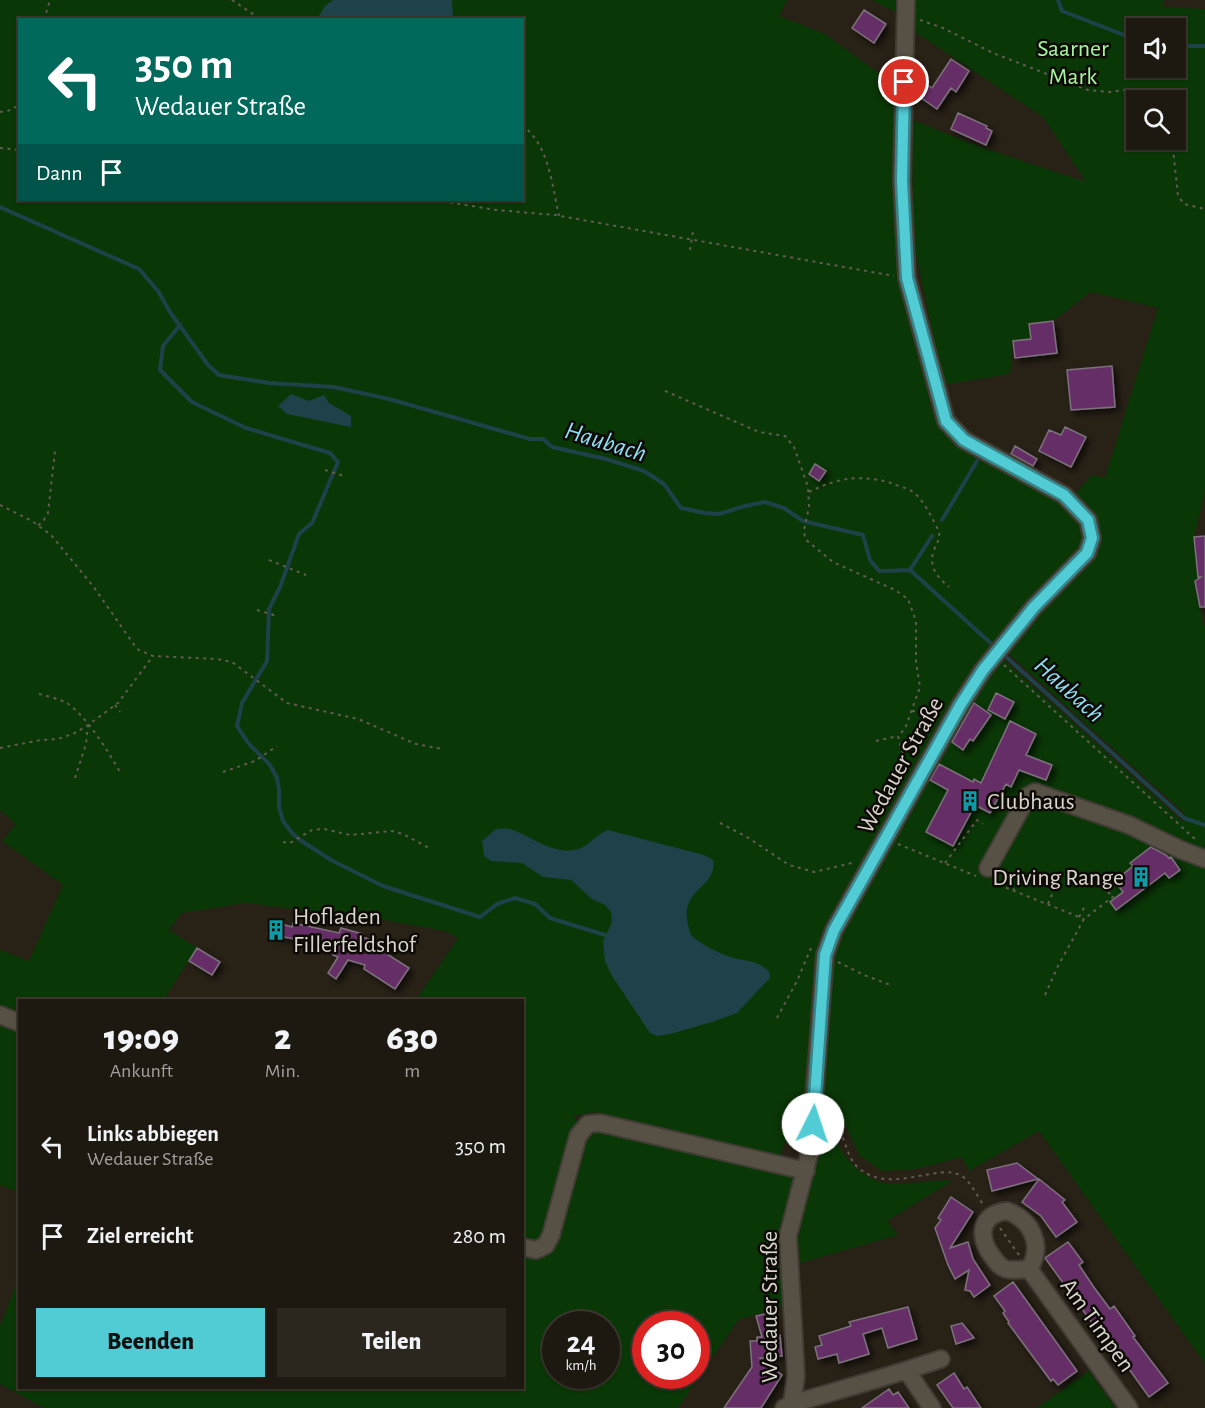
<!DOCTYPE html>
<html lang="de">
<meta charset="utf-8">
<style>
:root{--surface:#1e1910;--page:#2b261e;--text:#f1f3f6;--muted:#a1a09f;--line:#3c3830;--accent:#51ccd5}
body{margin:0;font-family:"Alegreya Sans",sans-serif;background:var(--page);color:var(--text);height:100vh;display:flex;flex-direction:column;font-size:22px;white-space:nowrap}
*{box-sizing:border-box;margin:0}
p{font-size:20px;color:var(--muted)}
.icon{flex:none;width:33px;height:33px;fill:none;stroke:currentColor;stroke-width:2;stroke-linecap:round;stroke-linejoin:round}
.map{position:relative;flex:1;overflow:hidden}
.drawer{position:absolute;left:18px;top:999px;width:506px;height:390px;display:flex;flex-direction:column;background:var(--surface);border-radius:0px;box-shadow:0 2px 4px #0004,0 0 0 2px var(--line)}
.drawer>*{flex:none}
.hud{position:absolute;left:18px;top:18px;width:506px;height:183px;border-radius:0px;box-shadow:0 2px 4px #0004,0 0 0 2px var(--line);background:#00695c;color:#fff;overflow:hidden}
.buttons{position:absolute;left:1126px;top:18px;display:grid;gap:12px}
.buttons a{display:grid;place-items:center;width:60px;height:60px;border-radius:0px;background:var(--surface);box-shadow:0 2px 4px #0004,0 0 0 2px var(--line);font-size:30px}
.speed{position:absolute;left:542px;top:1311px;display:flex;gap:12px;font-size:30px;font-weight:700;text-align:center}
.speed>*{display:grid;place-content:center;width:78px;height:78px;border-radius:50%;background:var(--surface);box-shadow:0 2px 4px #0004,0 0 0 2px var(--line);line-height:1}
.speed small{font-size:15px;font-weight:400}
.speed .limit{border:9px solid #d22;background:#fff;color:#111}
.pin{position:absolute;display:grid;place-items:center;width:51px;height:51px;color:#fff;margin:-26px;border:3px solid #fff;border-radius:50%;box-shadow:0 2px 6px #0007}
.me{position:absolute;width:66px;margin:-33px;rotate:4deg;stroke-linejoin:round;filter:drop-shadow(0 0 4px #0008)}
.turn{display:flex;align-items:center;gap:21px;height:126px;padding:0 18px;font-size:27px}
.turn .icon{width:78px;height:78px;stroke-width:2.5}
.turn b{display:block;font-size:42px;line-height:51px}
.then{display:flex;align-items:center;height:57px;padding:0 18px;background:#0003;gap:12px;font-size:22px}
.eta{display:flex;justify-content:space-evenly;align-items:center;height:102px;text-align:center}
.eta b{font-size:36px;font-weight:800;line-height:42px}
.action{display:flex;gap:12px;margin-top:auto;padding:12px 18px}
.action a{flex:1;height:69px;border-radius:0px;background:var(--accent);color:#111;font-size:24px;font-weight:800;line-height:69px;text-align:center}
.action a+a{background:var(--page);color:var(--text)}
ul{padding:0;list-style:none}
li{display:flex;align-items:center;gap:18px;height:90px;padding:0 18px}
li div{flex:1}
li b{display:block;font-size:22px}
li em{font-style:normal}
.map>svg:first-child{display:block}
</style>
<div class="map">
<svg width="1205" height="1408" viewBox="0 0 1205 1408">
<defs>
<filter id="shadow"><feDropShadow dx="4" dy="4" stdDeviation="3" flood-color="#0009"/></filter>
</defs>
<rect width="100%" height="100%" fill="#282116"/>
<path fill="#0a3706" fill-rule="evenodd" d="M0 0H787L779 16 825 34 895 85 899 236 905 283 930 404 943 431 960 447 1066 504 1092 475 1105 478 1158 308 1091 292 1053 321 1029 324 1031 339 1013 341 1010 374 943 385 913 239 912 120 981 147 1086 182 1043 117 900 22 901 15 872 0H1163V7L1205 9V491L1194 537 1199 579 1195 581 1203 625 1205 627V1364L1039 1131 969 1171 962 1157 916 1169 882 1171 860 1156 844 1123 818 1112 803 1147 784 1143 780 1157 596 1112 573 1116 589 1135 601 1129 790 1175 797 1183 787 1305 738 1320 678 1408H44L0 1384V1326L19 1277 20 1388H522V1000H416L458 938 445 931 384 920 246 903 182 913 169 930 197 948 166 996 174 1000H20L19 1018 0 1010V950L29 961 63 885 2 841 16 824 0 810ZM20 20H522V200H20ZM1137 28H1176V68H1137ZM1137 100H1176V140H1137ZM998 644 1183 812V822L993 650ZM555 1324H606V1376H555ZM645 1324H696V1376H645Z
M0 1023 19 1030V1192L0 1185Z
M816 1131 831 1132C845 1158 859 1181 892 1184 912 1185 932 1179 952 1181L887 1221 898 1235 793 1265 792 1240Z
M1088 1370 1115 1408H1037L1087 1372Z"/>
<path fill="#1e414a" d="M333 0H452L453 19H317L325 6Z
M291 394 309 401 324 395 329 403 351 416V427L287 414 278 406Z
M496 829C500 829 506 828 510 829 532 836 556 858 581 848 590 844 597 834 608 830L704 855 713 860C718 891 673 887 691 935 701 945 720 954 734 958 749 962 756 960 769 971L770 978 737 1013 712 1022 670 1034 657 1036 650 1033 612 976 605 961 603 942 612 922 611 912 605 905 592 899 571 880 543 877 522 863 491 861 484 856 482 841Z"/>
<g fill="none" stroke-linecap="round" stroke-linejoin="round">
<path stroke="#1e414a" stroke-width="4" d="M1058 0 1062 11 1137 40
M1176 46H1205
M0 207 139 269 158 291 170 312 208 365 219 375 269 383 334 387 389 399 530 439H543L552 447 606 459 644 471 664 484 681 508 705 513 719 514 745 506 765 502 784 508 803 521 863 535 870 560 879 571 910 570 995 647
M180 325 163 346 160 370 192 402 246 428 330 453 338 462 312 523 299 534 280 587 269 609 267 661 242 703 237 726 249 744 270 765 277 778 279 790V807L283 821 292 833 300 840 331 860 383 886 480 917 497 904 515 898 535 904 550 918 605 935
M942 520 977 461
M910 570 932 536
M1003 654 1184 818 1205 825"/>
</g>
<path fill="#662f66" stroke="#7c717c" stroke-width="1.5" filter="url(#shadow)" d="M864 10 886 24 874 43 852 28Z
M951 59 969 71 956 92 951 88 937 109 914 93 922 81 932 88Z
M958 113 987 126 986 128 992 131 986 145 951 129Z
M1053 321 1057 353 1015 358 1013 341 1031 339 1029 324Z
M1112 366 1115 407 1071 410 1067 370Z
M1065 427 1086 437 1071 467 1039 451 1049 430 1061 435Z
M1015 446 1037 459 1033 466 1011 454Z
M815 464 826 471 819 481 809 474Z
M1205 536V607H1200L1195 581 1201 577H1198L1194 537Z
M996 693 1014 702 1005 719 988 710Z
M974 703 991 715 973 741 970 739 963 750 952 742Z
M1010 721 1036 734 1026 755 1052 765 1046 780 1019 770 1011 787 1006 784 990 813 975 805 953 846 926 832 948 790 930 780 939 764 973 782 974 779 981 783Z
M1151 847 1166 855 1169 858 1171 857 1180 870 1169 878 1165 873 1116 910 1110 902 1123 892 1117 884 1123 879 1121 876 1133 866 1130 863Z
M271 921 292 927 293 923 339 933 341 928 363 934 362 937 372 940 371 944 409 968 395 989 364 969 365 965 348 960 336 979 328 973 338 957 333 955 336 947 268 934Z
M197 948 220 962 212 975 189 961Z
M1017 1163 1038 1179 992 1191 987 1170Z
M1039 1179 1065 1200 1062 1202 1077 1222 1056 1237 1041 1216 1022 1202Z
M951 1197 973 1212 950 1248 968 1242 973 1259 990 1285 974 1297 970 1291 965 1290 969 1270 955 1279 948 1265 935 1228 941 1220 938 1218Z
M1068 1242 1083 1262 1079 1265 1093 1286 1110 1309 1114 1306 1135 1336 1133 1337 1168 1383 1149 1397 1129 1369 1127 1371 1045 1258Z
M1013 1282 1077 1371 1058 1385 1053 1379 1051 1381 1008 1323 1009 1322 1003 1313 1005 1311 994 1296Z
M908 1307 917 1339 888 1348 882 1328 863 1334 869 1354 839 1363 837 1354 818 1359 815 1347 822 1345 819 1336 851 1326 849 1322Z
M769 1313 776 1336 780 1335 782 1356 760 1358 782 1375 761 1408H724L752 1367 750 1341H757V1337H762L756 1316Z
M962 1323 974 1338 956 1344 951 1326Z
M954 1373 964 1389 967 1387 981 1408H953L937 1385Z
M889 1389 893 1395 898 1392 909 1408H862Z"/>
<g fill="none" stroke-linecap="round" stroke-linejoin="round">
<g stroke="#403c34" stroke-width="20">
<path id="minor" d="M988 868 1028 796 1035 792 1129 825 1181 850 1205 859
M0 1015 20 1023
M1007 1211C1032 1220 1044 1246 1029 1269 1022 1269 1013 1271 1006 1269 999 1267 996 1261 992 1256 978 1237 979 1214 1007 1211Z
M522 1247 536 1250 546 1245 551 1235 578 1136 588 1124 600 1123 806 1171
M1029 1269 1129 1408
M907 1371 932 1408
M792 1404 796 1376 788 1236 810 1151 825 955 834 930 961 704 983 670 1034 607 1087 553 1092 538 1088 520 1064 495 964 440 946 421 907 278 902 181 906 0
M784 1408 792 1404C841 1389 892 1376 941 1359"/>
</g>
<path stroke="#625c53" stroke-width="2" stroke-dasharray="3 4.5" stroke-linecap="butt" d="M232 0 262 20
M44 20 50 0
M920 20 943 28 993 53 1088 90 1109 92 1134 89 1150 92 1158 100
M0 112 11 110 20 104
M522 125C549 145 552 185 559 216
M1172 140 1178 196 1184 204 1205 209
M0 148 20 150
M435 200 496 210 555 215 894 276
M690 250 693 231
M665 391 759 432 785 436 794 447 808 487 809 507 804 530 805 539 833 562 895 590 908 599 916 621V662L920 687 905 729 898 736 904 758V774
M325 470 344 476
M809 492C837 478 860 474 891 483 898 486 907 488 913 492 925 501 932 519 939 531 940 539 937 543 934 550 928 566 937 577 949 587
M0 505 32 521 51 535 93 586 137 649 153 656 217 659 232 662 287 703 358 719 416 744 442 749
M38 525 42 523 48 513 55 451
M269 560 306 575
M257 610 277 616
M1004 665 1195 839
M39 694C48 696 59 699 67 703 87 717 108 751 120 772
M115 705 120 712
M912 711 938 714
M876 741 898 736
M0 748 41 740 58 739 75 733 88 725 118 703 153 656
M223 772 255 761 277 746
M75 778 86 744 88 725
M720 823 747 837 789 865 814 872 856 862
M283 842 290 843 312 830 324 829 350 835 392 831 403 834 429 848
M898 844 976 876
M945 863 977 820 983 824
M992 882 1084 919
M1013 891 1019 881
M1048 904 1053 892
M1079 917 1085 906
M838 962 864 975 893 986
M1045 995 1058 966 1084 919 1114 896 1096 885
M777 1018 797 981 811 948
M827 1125 836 1126C847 1139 846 1160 861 1170 894 1194 938 1162 962 1176 970 1181 978 1197 984 1206
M1000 1228 1019 1255"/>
<use href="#minor" stroke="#575044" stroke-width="16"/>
</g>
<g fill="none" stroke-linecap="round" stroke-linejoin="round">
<g stroke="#35858a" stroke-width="15">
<path id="route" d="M813 1124 825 955 834 930 961 704 983 670 1034 607 1087 553 1092 538 1088 520 1064 495 964 440 946 421 907 278 902 181 904 82"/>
</g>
<use href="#route" stroke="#51ccd5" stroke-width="10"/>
</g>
<defs>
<g id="building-bare" transform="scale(1.62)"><path d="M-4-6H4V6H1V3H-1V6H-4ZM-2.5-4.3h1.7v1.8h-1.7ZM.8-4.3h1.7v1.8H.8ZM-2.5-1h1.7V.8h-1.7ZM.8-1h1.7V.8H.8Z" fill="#0f9aa8" stroke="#0e0b07" stroke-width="2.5" paint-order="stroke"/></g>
</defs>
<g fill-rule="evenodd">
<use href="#building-bare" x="970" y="801"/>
<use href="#building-bare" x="1141" y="877"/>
<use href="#building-bare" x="276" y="930"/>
</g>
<g text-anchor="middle" stroke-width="5" stroke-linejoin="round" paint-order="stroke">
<g font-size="24" fill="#a6f49d" stroke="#0e0b07">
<text x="1073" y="56">Saarner<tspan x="1073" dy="28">Mark</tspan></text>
</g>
<g font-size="24" fill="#dad6cf" stroke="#0e0b07">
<text transform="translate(900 765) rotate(-61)" y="8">Wedauer Straße</text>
<text transform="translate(769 1307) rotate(-90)" y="8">Wedauer Straße</text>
<text transform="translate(1098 1325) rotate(54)" y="8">Am Timpen</text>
</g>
<g font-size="24" fill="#dad6cf" stroke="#0e0b07" text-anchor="start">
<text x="987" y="809">Clubhaus</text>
<text x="1124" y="885" text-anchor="end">Driving Range</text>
<text x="293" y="924">Hofladen<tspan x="293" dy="28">Fillerfeldshof</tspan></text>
</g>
<g font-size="26" font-style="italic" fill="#8edef4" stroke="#0e0b07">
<text transform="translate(606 441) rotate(17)" y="9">Haubach</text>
<text transform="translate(1070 689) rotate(42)" y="9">Haubach</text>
</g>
</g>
</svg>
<div class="buttons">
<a><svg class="icon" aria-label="sound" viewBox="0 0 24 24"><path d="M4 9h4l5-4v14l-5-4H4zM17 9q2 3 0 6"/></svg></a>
<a><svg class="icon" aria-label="search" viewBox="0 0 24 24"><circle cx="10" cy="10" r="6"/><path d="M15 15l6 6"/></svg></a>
</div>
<div class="speed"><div>24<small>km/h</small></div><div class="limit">30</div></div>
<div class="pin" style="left:904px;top:82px;background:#d93025"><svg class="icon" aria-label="arrive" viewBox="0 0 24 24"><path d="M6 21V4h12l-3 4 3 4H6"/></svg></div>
<svg class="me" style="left:813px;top:1124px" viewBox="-20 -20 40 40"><circle r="19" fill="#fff"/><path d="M0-13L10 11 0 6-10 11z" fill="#51ccd5"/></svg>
<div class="hud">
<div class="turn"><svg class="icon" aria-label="left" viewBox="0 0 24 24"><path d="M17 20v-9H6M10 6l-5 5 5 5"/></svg><div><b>350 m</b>Wedauer Straße</div></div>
<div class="then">Dann<svg class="icon" aria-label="arrive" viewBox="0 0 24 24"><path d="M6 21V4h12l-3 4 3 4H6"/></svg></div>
</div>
<section class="drawer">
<div class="eta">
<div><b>19:09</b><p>Ankunft</p></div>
<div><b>2</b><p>Min.</p></div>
<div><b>630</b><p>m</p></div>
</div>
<ul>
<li><svg class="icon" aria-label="left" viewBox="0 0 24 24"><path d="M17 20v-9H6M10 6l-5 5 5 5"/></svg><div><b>Links abbiegen</b><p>Wedauer Straße</p></div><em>350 m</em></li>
<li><svg class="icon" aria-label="arrive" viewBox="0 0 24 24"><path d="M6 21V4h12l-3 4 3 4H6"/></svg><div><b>Ziel erreicht</b></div><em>280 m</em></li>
</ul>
<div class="action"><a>Beenden</a><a>Teilen</a></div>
</section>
</div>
